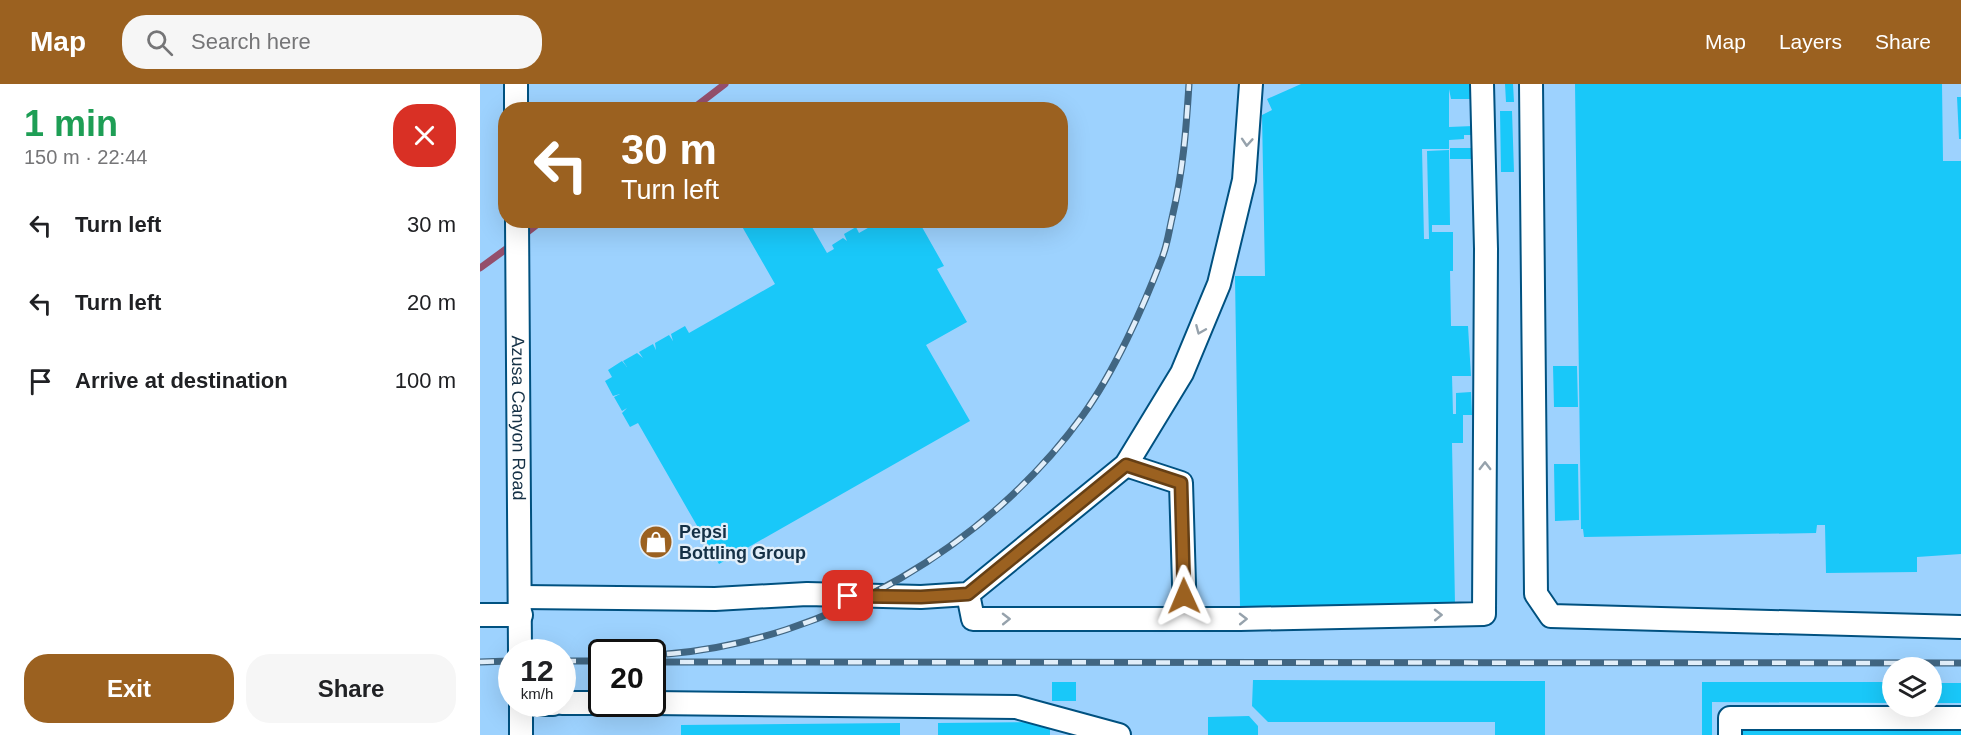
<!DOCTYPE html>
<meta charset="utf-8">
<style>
:root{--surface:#fff;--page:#f6f6f6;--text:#202124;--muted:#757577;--accent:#9b6120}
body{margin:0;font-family:Arial,sans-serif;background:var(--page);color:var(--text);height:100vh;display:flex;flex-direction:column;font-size:22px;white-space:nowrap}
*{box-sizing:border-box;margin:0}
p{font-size:20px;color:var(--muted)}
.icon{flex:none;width:33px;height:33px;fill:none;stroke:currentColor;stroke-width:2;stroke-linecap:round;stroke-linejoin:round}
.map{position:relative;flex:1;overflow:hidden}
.details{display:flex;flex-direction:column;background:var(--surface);width:480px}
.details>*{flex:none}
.hud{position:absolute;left:18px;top:18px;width:570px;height:126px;border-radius:24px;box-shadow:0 6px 24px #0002;background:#9b6120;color:#fff;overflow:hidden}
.fabs{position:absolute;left:1402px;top:573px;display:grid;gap:12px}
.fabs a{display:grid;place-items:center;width:60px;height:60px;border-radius:50%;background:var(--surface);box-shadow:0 6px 24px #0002;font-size:30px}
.speed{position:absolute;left:18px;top:555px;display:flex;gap:12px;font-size:30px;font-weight:700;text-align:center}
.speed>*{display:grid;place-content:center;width:78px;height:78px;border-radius:50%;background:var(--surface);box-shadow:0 6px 24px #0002;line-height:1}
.speed small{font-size:15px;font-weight:400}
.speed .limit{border:3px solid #111;border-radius:9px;background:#fff;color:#111}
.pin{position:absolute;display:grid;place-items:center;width:51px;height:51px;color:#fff;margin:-26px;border-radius:12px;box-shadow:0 3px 9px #0006}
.me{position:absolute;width:66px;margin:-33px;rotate:359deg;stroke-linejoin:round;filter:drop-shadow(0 0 4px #0008)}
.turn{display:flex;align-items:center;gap:21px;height:126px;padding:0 24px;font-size:27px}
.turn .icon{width:78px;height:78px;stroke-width:2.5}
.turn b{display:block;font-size:42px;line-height:51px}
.round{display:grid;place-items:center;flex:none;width:63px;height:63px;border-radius:24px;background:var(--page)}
.summary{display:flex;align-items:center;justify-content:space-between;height:102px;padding:0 24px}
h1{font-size:36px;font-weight:700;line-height:45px;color:#1e9e55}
.primary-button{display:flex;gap:12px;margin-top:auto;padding:12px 24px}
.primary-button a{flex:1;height:69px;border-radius:24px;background:var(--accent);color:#fff;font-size:24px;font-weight:700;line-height:69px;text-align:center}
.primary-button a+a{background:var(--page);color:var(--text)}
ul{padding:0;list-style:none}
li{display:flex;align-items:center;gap:18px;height:78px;padding:0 24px}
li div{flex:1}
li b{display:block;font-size:22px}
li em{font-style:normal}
header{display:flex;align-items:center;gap:36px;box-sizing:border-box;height:84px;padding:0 30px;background:var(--accent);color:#fff}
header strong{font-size:28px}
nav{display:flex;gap:33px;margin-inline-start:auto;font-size:21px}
.search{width:420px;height:54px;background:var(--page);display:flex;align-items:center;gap:15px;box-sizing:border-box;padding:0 21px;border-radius:24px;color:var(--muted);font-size:22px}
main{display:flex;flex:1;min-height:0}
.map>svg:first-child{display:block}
</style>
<header>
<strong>Map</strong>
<div class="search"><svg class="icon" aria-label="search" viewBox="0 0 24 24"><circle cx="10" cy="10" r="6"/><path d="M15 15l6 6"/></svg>Search here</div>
<nav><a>Map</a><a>Layers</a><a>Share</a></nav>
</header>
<main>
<section class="details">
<div class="summary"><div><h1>1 min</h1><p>150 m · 22:44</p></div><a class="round" style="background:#d93025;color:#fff"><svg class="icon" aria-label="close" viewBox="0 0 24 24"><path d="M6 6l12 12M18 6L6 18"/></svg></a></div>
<ul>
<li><svg class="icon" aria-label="left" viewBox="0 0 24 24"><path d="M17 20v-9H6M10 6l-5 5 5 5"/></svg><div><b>Turn left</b></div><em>30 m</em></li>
<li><svg class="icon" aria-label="left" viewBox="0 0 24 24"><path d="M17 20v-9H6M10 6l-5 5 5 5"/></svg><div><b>Turn left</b></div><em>20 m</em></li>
<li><svg class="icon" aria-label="arrive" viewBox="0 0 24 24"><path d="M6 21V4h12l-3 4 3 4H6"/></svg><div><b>Arrive at destination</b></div><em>100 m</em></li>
</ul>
<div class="primary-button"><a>Exit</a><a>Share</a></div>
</section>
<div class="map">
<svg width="1481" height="651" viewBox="0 0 1481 651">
<rect width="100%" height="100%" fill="#9dd2fe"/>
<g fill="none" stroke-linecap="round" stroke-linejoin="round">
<path stroke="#944f6c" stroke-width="7" d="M211 26 245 0
M41 153 63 136
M0 184 33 160"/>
</g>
<path fill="#19c8f9" d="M821 0H998V5H991V15H971L969 5V43L993 42 994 51H984V55L969 56V65H942L944 155H949L947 67 969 66 970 141H952V148H973V187H970L971 242H988L991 292H972L973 330H976V309L991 308 992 331H983V359H972L975 520 760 523 755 192H785L782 31 792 26 787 15Z
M1025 0H1033L1034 18H1026Z
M1095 0H1462L1463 77H1481V470L1437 473V488L1346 489 1345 441H1337L1336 449 1104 453 1103 445H1101Z
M1477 13H1481V55H1479Z
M1020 27H1032L1034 88H1021Z
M970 64H992L993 75H970Z
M265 136H328L347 169 354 165 352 161 363 154 367 157 364 150 376 143 379 149 402 136H438L464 182 457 185 487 238 446 261 490 337 239 480 158 339 150 343 142 329 147 324 142 327 134 313 140 310 133 312 125 297 132 293 128 286 142 277 147 283 143 277 157 269 163 274 159 268 173 260 176 266 175 259 189 251 193 257 191 250 205 242 209 249 295 200 260 139Z
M1073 282H1097L1098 323H1074Z
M1074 380H1098L1099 436 1075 437Z
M773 596 1065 597V651H1015V638H788L772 622Z
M572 598H596V617H572Z
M1222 598H1413V619L1232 618V651H1222Z
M1452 599H1481V619H1452Z
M769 632 778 642V651H728V633Z
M570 638V651H458V639Z
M420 639V651H201V641Z
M1262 644 1481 645V651H1262Z"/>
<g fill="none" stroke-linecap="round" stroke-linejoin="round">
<g stroke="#005180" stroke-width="26">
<g id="minor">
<path d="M36 0V26"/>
<path d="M1051 0 1056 510 1071 532 1481 543"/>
<path id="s1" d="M37 136 40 568"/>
<path d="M646 381 701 399 705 534"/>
<path d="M488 510 493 535H760L1004 530 1006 165 1002 0"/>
<path d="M41 513 235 515 327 510 441 513 488 510 646 381 702 289 739 200 764 96 771 0"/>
<path d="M0 531H41"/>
<path d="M82 619H122"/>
<path d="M172 619 536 623 639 651"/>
<path d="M41 620H73"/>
<path d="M41 620V651"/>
<path d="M1250 651V634H1481"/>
</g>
</g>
<use href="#minor" stroke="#fff" stroke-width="22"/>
<g stroke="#416682" stroke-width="7">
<path id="rail" d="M187 570C348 557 509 461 603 331 634 288 663 224 682 174 687 162 689 147 692 134 703 87 706 48 709 0
M82 577H122
M0 578 32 577
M172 578 1481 579"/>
</g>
<use href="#rail" stroke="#e1eef9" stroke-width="4.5" stroke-dasharray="14" stroke-linecap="butt"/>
</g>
<defs><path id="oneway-chevron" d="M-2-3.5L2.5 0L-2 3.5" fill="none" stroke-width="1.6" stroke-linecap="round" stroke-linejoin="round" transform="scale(1.5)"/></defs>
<g stroke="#96a2ac">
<use href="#oneway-chevron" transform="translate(767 58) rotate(94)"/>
<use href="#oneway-chevron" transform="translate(720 246) rotate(113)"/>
<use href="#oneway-chevron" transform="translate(1005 382) rotate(-90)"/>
<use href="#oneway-chevron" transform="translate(958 531) rotate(-1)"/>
<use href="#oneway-chevron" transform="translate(526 535) rotate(-1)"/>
<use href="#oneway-chevron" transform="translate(763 535) rotate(-1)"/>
</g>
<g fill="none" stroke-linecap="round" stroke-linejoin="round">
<g stroke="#653f15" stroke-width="15">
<path id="route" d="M368 512 441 513 488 510 646 381 701 399 704 512"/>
</g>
<use href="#route" stroke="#9b6120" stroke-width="10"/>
</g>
<defs>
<g id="shop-disc" transform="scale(1.725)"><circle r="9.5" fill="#9b6120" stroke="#e1eef9"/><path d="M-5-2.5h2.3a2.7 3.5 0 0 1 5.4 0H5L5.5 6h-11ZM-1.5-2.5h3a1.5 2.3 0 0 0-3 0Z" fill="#fff"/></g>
</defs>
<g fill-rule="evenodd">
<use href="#shop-disc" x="176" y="458"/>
</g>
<g text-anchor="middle" stroke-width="4.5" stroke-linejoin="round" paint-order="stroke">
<g font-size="18" fill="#153146" stroke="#e1eef9">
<text dy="6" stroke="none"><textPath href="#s1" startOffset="198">Azusa Canyon Road</textPath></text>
</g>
<g font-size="18" font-weight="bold" fill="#153146" stroke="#e1eef9" text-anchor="start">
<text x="199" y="454">Pepsi<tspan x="199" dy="21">Bottling Group</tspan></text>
</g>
</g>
</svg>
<div class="fabs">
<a><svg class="icon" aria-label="layers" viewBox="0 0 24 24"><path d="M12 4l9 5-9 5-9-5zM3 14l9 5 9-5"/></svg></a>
</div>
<div class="speed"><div>12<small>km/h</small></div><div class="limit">20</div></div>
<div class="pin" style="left:368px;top:512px;background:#d93025"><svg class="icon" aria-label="arrive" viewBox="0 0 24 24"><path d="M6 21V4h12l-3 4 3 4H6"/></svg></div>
<svg class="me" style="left:704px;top:512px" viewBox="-20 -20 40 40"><path d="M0-17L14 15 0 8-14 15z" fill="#9b6120" stroke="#fff" stroke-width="4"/></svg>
<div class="hud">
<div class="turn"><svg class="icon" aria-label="left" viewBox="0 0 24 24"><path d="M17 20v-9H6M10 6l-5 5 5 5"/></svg><div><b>30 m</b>Turn left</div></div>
</div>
</div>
</main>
